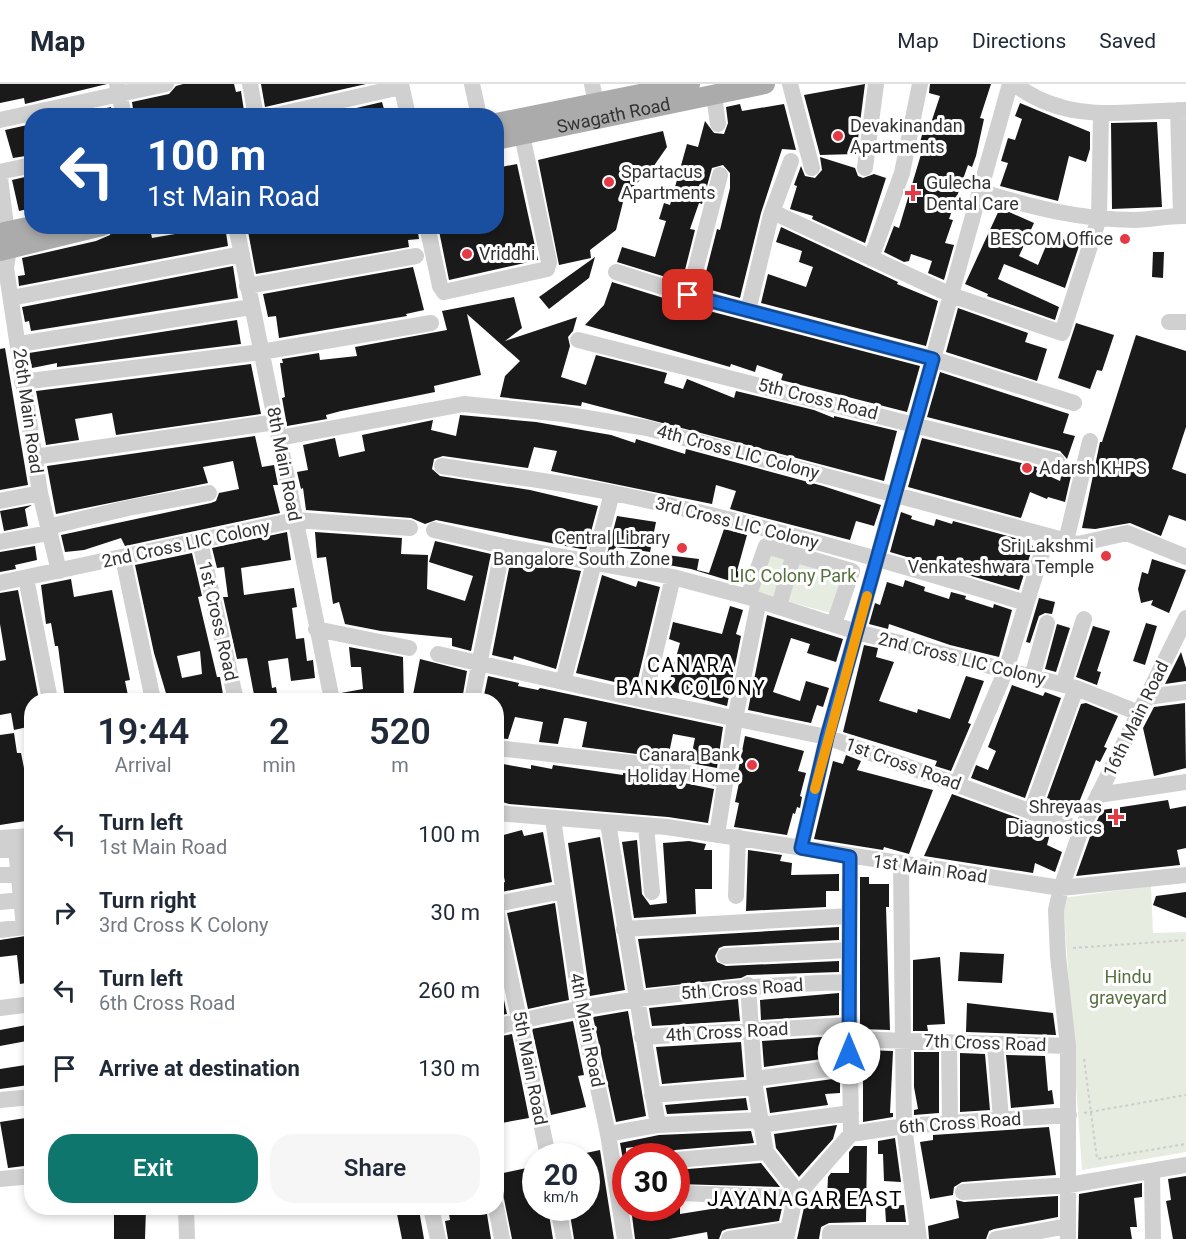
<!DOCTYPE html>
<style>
:root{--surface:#fff;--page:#f6f6f7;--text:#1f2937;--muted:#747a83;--line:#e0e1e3;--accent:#0f766e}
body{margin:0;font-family:Roboto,sans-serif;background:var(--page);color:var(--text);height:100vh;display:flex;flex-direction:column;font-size:22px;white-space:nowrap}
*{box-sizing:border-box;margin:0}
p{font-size:20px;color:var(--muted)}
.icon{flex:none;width:33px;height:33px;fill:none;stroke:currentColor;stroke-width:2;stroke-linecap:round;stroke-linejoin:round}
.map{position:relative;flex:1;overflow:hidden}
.panel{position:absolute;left:24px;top:609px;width:480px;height:522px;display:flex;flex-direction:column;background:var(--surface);border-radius:24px;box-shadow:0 3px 9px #0003}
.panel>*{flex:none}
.guide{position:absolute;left:24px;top:24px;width:480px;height:126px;border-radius:24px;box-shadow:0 3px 9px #0003;background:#1a4fa0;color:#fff;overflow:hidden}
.speed{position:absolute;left:522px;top:1059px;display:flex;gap:12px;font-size:30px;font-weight:700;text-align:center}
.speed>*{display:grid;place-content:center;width:78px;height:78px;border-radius:50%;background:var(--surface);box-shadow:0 3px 9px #0003;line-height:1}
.speed small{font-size:15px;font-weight:400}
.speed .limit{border:9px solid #d22;background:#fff;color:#111}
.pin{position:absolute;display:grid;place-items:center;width:51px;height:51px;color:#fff;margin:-26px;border-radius:12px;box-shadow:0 3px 9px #0006}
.me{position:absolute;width:66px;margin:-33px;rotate:0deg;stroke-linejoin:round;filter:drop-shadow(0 0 4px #0008)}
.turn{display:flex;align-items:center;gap:21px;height:126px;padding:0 24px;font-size:27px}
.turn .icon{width:78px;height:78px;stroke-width:2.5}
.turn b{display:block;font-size:42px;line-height:51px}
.eta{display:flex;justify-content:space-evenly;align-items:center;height:102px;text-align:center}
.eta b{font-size:36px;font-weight:600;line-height:42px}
.button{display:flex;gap:12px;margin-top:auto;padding:12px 24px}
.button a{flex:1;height:69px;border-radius:24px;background:var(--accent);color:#fff;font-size:24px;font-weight:600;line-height:69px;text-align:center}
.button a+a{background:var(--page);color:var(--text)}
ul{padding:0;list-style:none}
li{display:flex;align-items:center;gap:18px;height:78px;padding:0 24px}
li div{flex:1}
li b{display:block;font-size:22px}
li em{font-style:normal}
header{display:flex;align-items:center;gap:36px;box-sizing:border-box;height:84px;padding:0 30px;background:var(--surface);border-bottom:2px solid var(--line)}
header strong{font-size:28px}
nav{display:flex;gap:33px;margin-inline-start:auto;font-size:21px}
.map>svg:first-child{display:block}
</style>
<header>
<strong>Map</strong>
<nav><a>Map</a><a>Directions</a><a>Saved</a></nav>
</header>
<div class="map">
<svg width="1186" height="1155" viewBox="0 0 1186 1155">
<rect width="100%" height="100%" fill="#fff"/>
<path fill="#e6ecdf" d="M763 455 860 483 845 533 749 507Z
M1151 802 1153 849 1186 848V1068L1082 1086 1063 814Z"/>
<path fill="#1a1a1a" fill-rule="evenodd" d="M0 0H107L25 20 24 14 0 19Z
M183 0H234L236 8 241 7 244 27 240 29 241 32H134L132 18 169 10 176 2Z
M261 0H366L265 23Z
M865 0 856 70 820 71 804 11Z
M930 0H991L980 34 984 35 976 72 972 83 968 81 949 135 953 136 945 159 954 161 944 196 928 189 932 177 911 170 909 177 904 178 884 168 894 142 899 144 922 67 918 65 924 44 929 45 940 12 929 9Z
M382 18 386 32H322Z
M1020 19 1090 48V65L1086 78 1069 72 1058 117 1000 102 1008 79 1001 77 1008 54 1015 56 1022 35 1015 32Z
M740 20 742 27 784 20 796 66 782 65 761 129 740 214 704 204 708 193 705 192 715 153 717 145 720 146 730 104V89L723 81 712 84 702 120 699 119 690 145 695 146 682 198 617 178 622 163 655 173 666 137 659 135 664 119 670 121 687 60 698 63 705 37 714 49 724 50 728 39 726 23Z
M111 23 113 32H70Z
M1157 38 1162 123 1112 125 1111 39Z
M32 40V71L13 74 5 46Z
M663 47 667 63 651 86 625 110 616 146 590 166 591 174 559 181 538 76Z
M820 73 855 84 858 92 863 94 874 90 886 94 865 159 812 135 813 132 790 125 797 102 794 101 801 82 805 92 815 94 822 86Z
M517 80 538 176 449 196 438 142H496V84Z
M25 93 29 109 32 108V124L19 127 12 96Z
M1000 124 1034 139 1019 172 1038 181 1051 150 1072 159 1074 154 1081 156 1065 204 1004 180 998 195 1059 223 1055 236 987 212 988 210 965 200Z
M114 142 117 147 130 144 131 149 150 145 152 154 175 150 173 142H225L228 162 19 202 18 192 25 191 22 174 96 157 110 151Z
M247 142H417L419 155 408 156 409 163 256 190Z
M781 143 898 198 897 200 938 217 926 262 761 219 768 190 806 203 813 183 799 178 802 167 776 158Z
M1153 168H1164L1163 194 1152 193Z
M595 173 589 194 549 225 539 213Z
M233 182 238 214 31 247 29 237 25 238 22 223Z
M413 183 424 226 406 230 407 232 279 254 276 232 268 233 263 210Z
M612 198 686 221 920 282 907 328 781 296 783 290 757 281 755 288 731 280 730 283 585 241 604 221Z
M514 213 522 244 505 257 577 233 573 247 568 253 570 262 561 293 586 301 596 271 667 289 664 299 683 305 687 295 734 314 736 307 814 326 834 334V332L897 347 884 397 582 318 581 322 500 313 505 292 520 277 467 230 481 291 434 302 435 308 341 327 326 331 327 335 287 342 282 314 285 313 280 279H283L282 275 319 269 320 276 357 272 355 263 447 246 442 227Z
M958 224 1028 249 1025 258 1047 265 1037 297 946 268Z
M237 236 241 260 57 283V279L32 284 29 269Z
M1076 239 1114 251 1102 287 1097 286 1090 305 1058 294Z
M1136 251 1186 267V343L1172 385 1186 390V437L1169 431 1161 452 1130 439 1095 445 1082 444 1100 358H1102Z
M5 264 28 401 0 406V265Z
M251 280 261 330 116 351 112 329 75 335 79 356 46 361 36 307Z
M940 288 1069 330 1063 349 1075 352 1067 375 1060 367 927 333Z
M460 331 536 338 611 351 635 359 636 355 685 370 686 365 823 402 881 421 874 442 856 437 850 456 730 425 736 407 716 401 712 420 551 387 557 367 534 363 528 384 443 372 434 375 432 385 440 392 530 406 598 422 586 466 436 436 425 440 411 434 306 426 303 404 301 405 297 388 308 386 303 361 335 354 339 373 365 367 362 351 433 336 431 346 456 352Z
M255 352 262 383 274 381 278 401H273L280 429 125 462 121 454 84 466 65 468 61 451 211 419 216 417 219 409 239 405 233 377 203 383 208 399 56 430 47 382Z
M922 354 1037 383 1036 386 1060 397 1062 389 1071 392 1065 418 1048 413 1047 415 1030 408 1021 434 908 403Z
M32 421 25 425 28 442 4 447 0 427Z
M901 428 912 432 911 435 934 442 936 435 952 440 953 437 1015 454 1033 462 1019 506 890 468Z
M617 432 656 438 650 468 616 463 613 471 607 470Z
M724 445 747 451 737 487 741 489 737 499 691 485 657 479 658 470 699 475 697 486 709 489Z
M287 448 291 476 241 484 244 511 294 504 297 523 292 524 296 555 304 554 307 577 313 576 315 594 291 597 288 574 268 577 272 604 276 603 278 616H255L247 574 237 575 223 513H228L224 483 217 484 212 464Z
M315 448 402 454 401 470 428 471 427 505 465 517 473 492 429 478 435 457 491 470 471 567 452 562V554L381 547 345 540 339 518 333 520 326 473 317 474Z
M35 462 37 476 15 481 16 485 0 488V468Z
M192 469 202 512 198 513 217 593H220L224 616H168L154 569 135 481ZM200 567 202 590 182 594 177 572Z
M511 474 581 487 556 585 514 572 513 576 492 571Z
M1152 475 1186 486 1169 529 1151 521 1153 516 1141 519 1138 505 1142 488 1148 490Z
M602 491 636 503 638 497 660 503 636 603 576 589Z
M71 495 74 513 112 506 130 596 125 597 129 616H65L58 562H55L51 539 46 540 41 501Z
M905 496 925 503 924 507 949 515 951 508 966 512 965 515 993 524 994 520 1012 526 999 573 950 561 889 540 888 545 869 540 875 519 880 521 887 498 903 503Z
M18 506 39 616H32V642L14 646 11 629 0 631V577L6 576 0 540V509Z
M1039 514 1055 518 1052 530 1045 529 1039 532 1030 559 1026 558Z
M730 522 743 526 736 550 741 552 727 622 667 606 680 559 669 555 673 538 722 550Z
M767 531 843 555 836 578 807 569 810 560 791 554 773 608 800 617 806 597 829 604 823 623 817 621 811 639 748 626Z
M1146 539 1157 542 1145 581 1133 577Z
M1057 540 1070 544 1056 588 1045 585Z
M1093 542 1110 547 1097 587 1101 588 1097 601 1076 593Z
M864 561 878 564 876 573 894 578 879 617 917 629 918 625 950 635 966 592 984 597 968 639 971 640 951 687 935 682 937 677 843 648Z
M349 563 403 573 404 616H342L341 609 363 605 361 583H351Z
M1181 568 1186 584V597L1165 600Z
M420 575 467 587 462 616H412Z
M488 592 519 599 518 602 538 606 540 604 723 643 717 684 690 679 695 654 673 650 668 674 582 663 587 638 567 634H564L558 660 539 658 543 638 515 633 508 655 496 654V616H483Z
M1012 601 1043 612 1045 608 1061 614 1025 714 971 694 976 681 988 686 996 667 988 663Z
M1086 619 1118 632 1104 663 1107 664 1100 678 1096 676 1076 726 1065 721 1062 728 1046 722 1050 715 1047 714 1081 620Z
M1185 619 1186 684 1154 692 1143 644 1154 623Z
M14 649 17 669H21L25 689 32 688V712L28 713 32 736 0 741V651Z
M745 652 804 667 798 687 806 689 800 712 802 713 800 724 797 723 795 730 793 729 787 751 734 743 739 719 735 718 740 694 737 693Z
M846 671 861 677 857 686 933 706 909 770 884 763 883 766 814 755 833 677 843 680Z
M496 675H504L503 680 531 685V681L552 685 553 681 623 691V689L639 690 714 705 708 739 668 733 509 720 496 716Z
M952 710 1051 746 1047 761 1062 768 1055 788 1035 779 1033 789 924 772Z
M1168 716 1170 725 1186 722V764L1177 766 1180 781 1076 792 1091 750 1102 726Z
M522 746 524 752 543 748 552 798 496 809V801L505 798 496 753Z
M600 753 625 906 590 912 568 759Z
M637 756 642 810 650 821 667 819 663 759 689 757 706 760 704 766H712V805H695L696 830 634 834 622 758Z
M748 766 782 771 780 777 792 779 791 791 839 790V807H826V823L746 827Z
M860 793H869V800H889V823H886L890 946 860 945Z
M1186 808V834L1153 821 1156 812Z
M555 819 569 916 528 925 507 829Z
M839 843V856L724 862 719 864 715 872 717 878 726 882 839 877V888L747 891 741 894 646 904 638 855Z
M32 851V898L20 900 17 871 0 873V856Z
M960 868 1004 870 1002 899 958 897Z
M940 873 945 940 927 941 928 947H913V876Z
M496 879 507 930 496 932Z
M839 909V931L761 936 760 916Z
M738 915 740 937 652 942 649 924Z
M967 919 1053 929 1056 951 966 948Z
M628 927 646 1032 616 1038 593 933Z
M573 937 584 991 578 992 586 1023 551 1031 532 945Z
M32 940V956L0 962V946Z
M512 950 529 1034 496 1040V953Z
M836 952V973L764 983 762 957Z
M741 958 744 993 662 1000 656 963Z
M863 966 893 967 890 1029H893V1033L863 1038Z
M914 968H939V1029L914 1031V1026L918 1025 914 1003Z
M960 969 985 970 990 1026 960 1028Z
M1006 971 1045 972 1048 1007 1052 1006 1054 1020 1011 1024Z
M32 980 29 1001 0 1005V985Z
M840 994V1009L825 1010 828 1021 770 1029 766 1004Z
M746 1014 748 1026 667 1030 665 1021Z
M32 1033V1081L8 1084 0 1038Z
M837 1041 833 1055 799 1093 776 1064 774 1050Z
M1049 1043 1056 1091 962 1098 954 1103 953 1111 930 1115 920 1058 933 1056V1051Z
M751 1047 754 1059 675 1066 667 1071H659V1060L626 1064V1092L620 1059 659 1051Z
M895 1054 901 1098 884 1097 883 1070H878V1057Z
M854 1062H867L866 1138 829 1139 821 1143 819 1155H797L805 1119 827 1114 828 1093 831 1089H849V1068Z
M600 1066 614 1155H574L569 1124H586V1069Z
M761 1079 780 1103 676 1100V1086Z
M536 1082V1124H548L553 1155H512L499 1090Z
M1186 1092V1155H1173L1166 1117 1171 1116 1168 1095Z
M1142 1099V1113L1134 1114 1137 1143H1130L1132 1155H1078L1079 1110Z
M1058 1112V1133L994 1145 989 1147 986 1155H929L928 1142 959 1134 956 1116 964 1118Z
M904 1121 906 1138H886L885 1122Z
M730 1122 782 1124 779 1137 727 1145 722 1147 719 1155H708L707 1148 669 1155H635L631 1124H680V1130Z
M114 1124H146L145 1155H114Z
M448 1124H486L491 1155H448L445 1137 450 1136Z
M419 1126 424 1155H402L397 1130Z"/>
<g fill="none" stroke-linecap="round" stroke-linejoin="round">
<path stroke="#cdcdcd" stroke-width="2" stroke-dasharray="3 3" stroke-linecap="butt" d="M1073 864 1186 856
M1084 975 1097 1075 1186 1060
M1084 1029 1186 1011"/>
<path stroke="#d0d0d0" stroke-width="16" d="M117 0 124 32
M250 0 256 32
M401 0 408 32
M472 0 479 32
M592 0 596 19
M790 0 812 84
M1014 0C1069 41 1123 27 1186 26
M714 11 718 40
M1178 26 1181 132
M272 32 401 3
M0 36 166 0
M865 84 876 0
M0 88 32 81
M720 91 689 211 933 275 1074 319
M0 94 9 165 6 184 40 409 59 487
M980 107C1030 123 1081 136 1135 136 1152 136 1169 131 1186 132
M771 131 791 77
M236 142 332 616
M427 142 440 202 444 208 547 185 549 178 522 51
M871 174 902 89 920 0
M616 188 689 211
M247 202 416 172
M11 214 242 170
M748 227 771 131 775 129 951 211 1062 249 1099 134 1101 31
M1169 238H1186
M578 256 1057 377
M19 260 251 223
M22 298 261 268 431 239
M279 354 464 320 563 330 647 344 1078 460 1127 449 1186 473
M34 373 276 338
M442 382C497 391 554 397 608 408 750 437 888 477 1026 519
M0 417 40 409
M48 443 128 424 209 409
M434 446 503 462 673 493 748 513 857 548 1076 604 1139 629
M1066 457 1090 357
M0 458 49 449
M200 458 236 616
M123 474 153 616
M26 494 50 616
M0 499 295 436 410 444
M748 513 766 462 852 487 834 540
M779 522 794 470
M316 545 409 564
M438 570 644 616 827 653 1081 746
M1032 593 1047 539
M563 598 612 409
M1063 601 1084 535
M1147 613 1186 608
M472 616 503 462
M644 616 673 493
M496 664 641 680 725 696
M957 700 1006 586 1047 452
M1098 711 1186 698
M1031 728 1076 604
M496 729 667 743 1061 804 1186 791
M553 735 581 925 608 1050 625 1155
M608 739 658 1041
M646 742 652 808
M717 751 735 635 759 516
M0 754 32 752
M801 764 827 653 1010 0
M0 766 32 763
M850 773 849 898 851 1050
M901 782 904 1042 919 1155
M0 791 32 788
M736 812 738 753
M0 818 32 815
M496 820 563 807
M496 826 548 1072
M624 845 849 832
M0 846 24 843 16 765
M725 872 849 866
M748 901 755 1003 766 1068 798 1109
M0 924 32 920
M496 943C612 913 730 902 849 898
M642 953 849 941
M849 955 1068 962
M949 959 950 1038
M995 960 1001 1035
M755 995 849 982
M652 1011 755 1003
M0 1016 32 1013
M760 1041 851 1029
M608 1050 658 1041 760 1036
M851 1050 904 1042 1069 1031
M676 1076 766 1068
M1152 1088 1153 1155
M0 1095 32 1092
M963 1108 1069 1101 1186 1081
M682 1109 795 1114
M496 1123 502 1155
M186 1124 187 1155
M431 1124 438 1155
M558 1124 564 1155
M729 1155 787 1146
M786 1155 795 1114 851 1050
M830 1155V1149H918
M996 1155 1068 1142
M1068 1155V962L1058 872 1056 826 1061 804 1081 746 1186 534"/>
<g stroke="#ababab" stroke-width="20">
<path d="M496 39 690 0"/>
<path id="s1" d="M496 56 765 0"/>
<path d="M0 149 32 142"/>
<path d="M0 167 102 142"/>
</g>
</g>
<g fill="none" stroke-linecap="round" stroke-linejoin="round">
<g stroke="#114b97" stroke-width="15">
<path id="route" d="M688 211 933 275 827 653 801 764 850 773 849 969"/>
</g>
<use href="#route" stroke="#1a73e8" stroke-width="10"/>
<path stroke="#f59e0b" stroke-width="10" d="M815 705 867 512"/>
</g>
<g fill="#e63946" stroke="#fff" stroke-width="2">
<circle cx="838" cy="52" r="6"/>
<circle cx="609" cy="98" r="6"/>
<path d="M910 100h6v6h6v6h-6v6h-6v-6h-6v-6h6z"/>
<circle cx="1125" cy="155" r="6"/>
<circle cx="467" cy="170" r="6"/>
<circle cx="1027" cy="384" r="6"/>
<circle cx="682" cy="464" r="6"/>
<circle cx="1106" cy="472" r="6"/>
<circle cx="752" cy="681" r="6"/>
<path d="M1113 724h6v6h6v6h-6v6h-6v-6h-6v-6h6z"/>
</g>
<g text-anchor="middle" stroke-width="6" stroke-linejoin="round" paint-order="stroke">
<g font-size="18" fill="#333" stroke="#fff">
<text dy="6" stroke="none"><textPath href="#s1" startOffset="120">Swagath Road</textPath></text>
<text transform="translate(818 315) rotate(14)" y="6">5th Cross Road</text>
<text transform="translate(28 327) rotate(82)" y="6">26th Main Road</text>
<text transform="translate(738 368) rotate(15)" y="6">4th Cross LIC Colony</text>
<text transform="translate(284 380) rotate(79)" y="6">8th Main Road</text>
<text transform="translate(737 439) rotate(14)" y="6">3rd Cross LIC Colony</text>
<text transform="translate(186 460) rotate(-12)" y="6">2nd Cross LIC Colony</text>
<text transform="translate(218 537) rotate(77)" y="6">1st Cross Road</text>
<text transform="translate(962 575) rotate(14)" y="6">2nd Cross LIC Colony</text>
<text transform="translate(1136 635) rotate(-64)" y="6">16th Main Road</text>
<text transform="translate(903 680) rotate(20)" y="6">1st Cross Road</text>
<text transform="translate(930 785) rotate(8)" y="6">1st Main Road</text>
<text transform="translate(742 905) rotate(-4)" y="6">5th Cross Road</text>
<text transform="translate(587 946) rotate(79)" y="6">4th Main Road</text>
<text transform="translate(727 948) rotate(-3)" y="6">4th Cross Road</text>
<text transform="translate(985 959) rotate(2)" y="6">7th Cross Road</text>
<text transform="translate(530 984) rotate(79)" y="6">5th Main Road</text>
<text transform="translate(960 1039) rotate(-4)" y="6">6th Cross Road</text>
</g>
<g font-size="18" fill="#333" stroke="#fff" text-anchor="start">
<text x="850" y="48">Devakinandan<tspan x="850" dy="21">Apartments</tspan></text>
<text x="621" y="94">Spartacus<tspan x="621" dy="21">Apartments</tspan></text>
<text x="926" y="105">Gulecha<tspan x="926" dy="21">Dental Care</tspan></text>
<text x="1113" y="161" text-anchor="end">BESCOM Office</text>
<text x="479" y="176">Vriddhi</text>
<text x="1039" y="390">Adarsh KHPS</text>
<text x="670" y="460" text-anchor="end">Central Library<tspan x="670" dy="21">Bangalore South Zone</tspan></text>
<text x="1094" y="468" text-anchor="end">Sri Lakshmi<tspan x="1094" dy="21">Venkateshwara Temple</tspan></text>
<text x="740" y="677" text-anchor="end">Canara Bank<tspan x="740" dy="21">Holiday Home</tspan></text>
<text x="1102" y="729" text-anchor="end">Shreyaas<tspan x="1102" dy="21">Diagnostics</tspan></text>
</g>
<g font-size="18" fill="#56703f" stroke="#fff">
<text x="793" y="498">LIC Colony Park</text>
<text x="1128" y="899">Hindu<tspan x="1128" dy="21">graveyard</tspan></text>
</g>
<g font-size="20" letter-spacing="1.5" fill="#000" stroke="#fff">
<text x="691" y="588">CANARA<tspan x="691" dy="23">BANK COLONY</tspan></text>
</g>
<g font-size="21" letter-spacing="1.5" fill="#000" stroke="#fff">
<text x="805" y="1122">JAYANAGAR EAST</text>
</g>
</g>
</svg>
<div class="speed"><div>20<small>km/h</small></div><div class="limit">30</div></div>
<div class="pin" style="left:688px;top:211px;background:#d93025"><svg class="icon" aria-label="arrive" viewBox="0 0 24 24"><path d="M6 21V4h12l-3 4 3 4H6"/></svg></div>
<svg class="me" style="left:849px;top:969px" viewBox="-20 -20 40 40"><circle r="19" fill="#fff"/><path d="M0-13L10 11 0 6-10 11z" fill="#1a73e8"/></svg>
<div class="guide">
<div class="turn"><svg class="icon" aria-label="left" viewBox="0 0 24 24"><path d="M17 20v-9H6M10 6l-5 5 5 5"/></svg><div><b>100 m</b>1st Main Road</div></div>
</div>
<section class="panel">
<div class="eta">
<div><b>19:44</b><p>Arrival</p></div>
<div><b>2</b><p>min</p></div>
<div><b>520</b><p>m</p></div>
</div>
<ul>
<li><svg class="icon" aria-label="left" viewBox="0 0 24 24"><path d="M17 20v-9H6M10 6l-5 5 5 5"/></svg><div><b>Turn left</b><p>1st Main Road</p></div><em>100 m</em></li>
<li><svg class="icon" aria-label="right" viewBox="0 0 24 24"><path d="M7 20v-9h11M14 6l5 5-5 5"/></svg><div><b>Turn right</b><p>3rd Cross K Colony</p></div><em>30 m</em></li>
<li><svg class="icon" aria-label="left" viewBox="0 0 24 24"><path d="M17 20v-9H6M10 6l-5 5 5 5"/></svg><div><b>Turn left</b><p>6th Cross Road</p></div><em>260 m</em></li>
<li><svg class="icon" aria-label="arrive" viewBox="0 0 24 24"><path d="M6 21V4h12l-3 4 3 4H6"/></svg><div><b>Arrive at destination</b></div><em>130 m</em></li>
</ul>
<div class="button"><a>Exit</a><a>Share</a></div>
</section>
</div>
